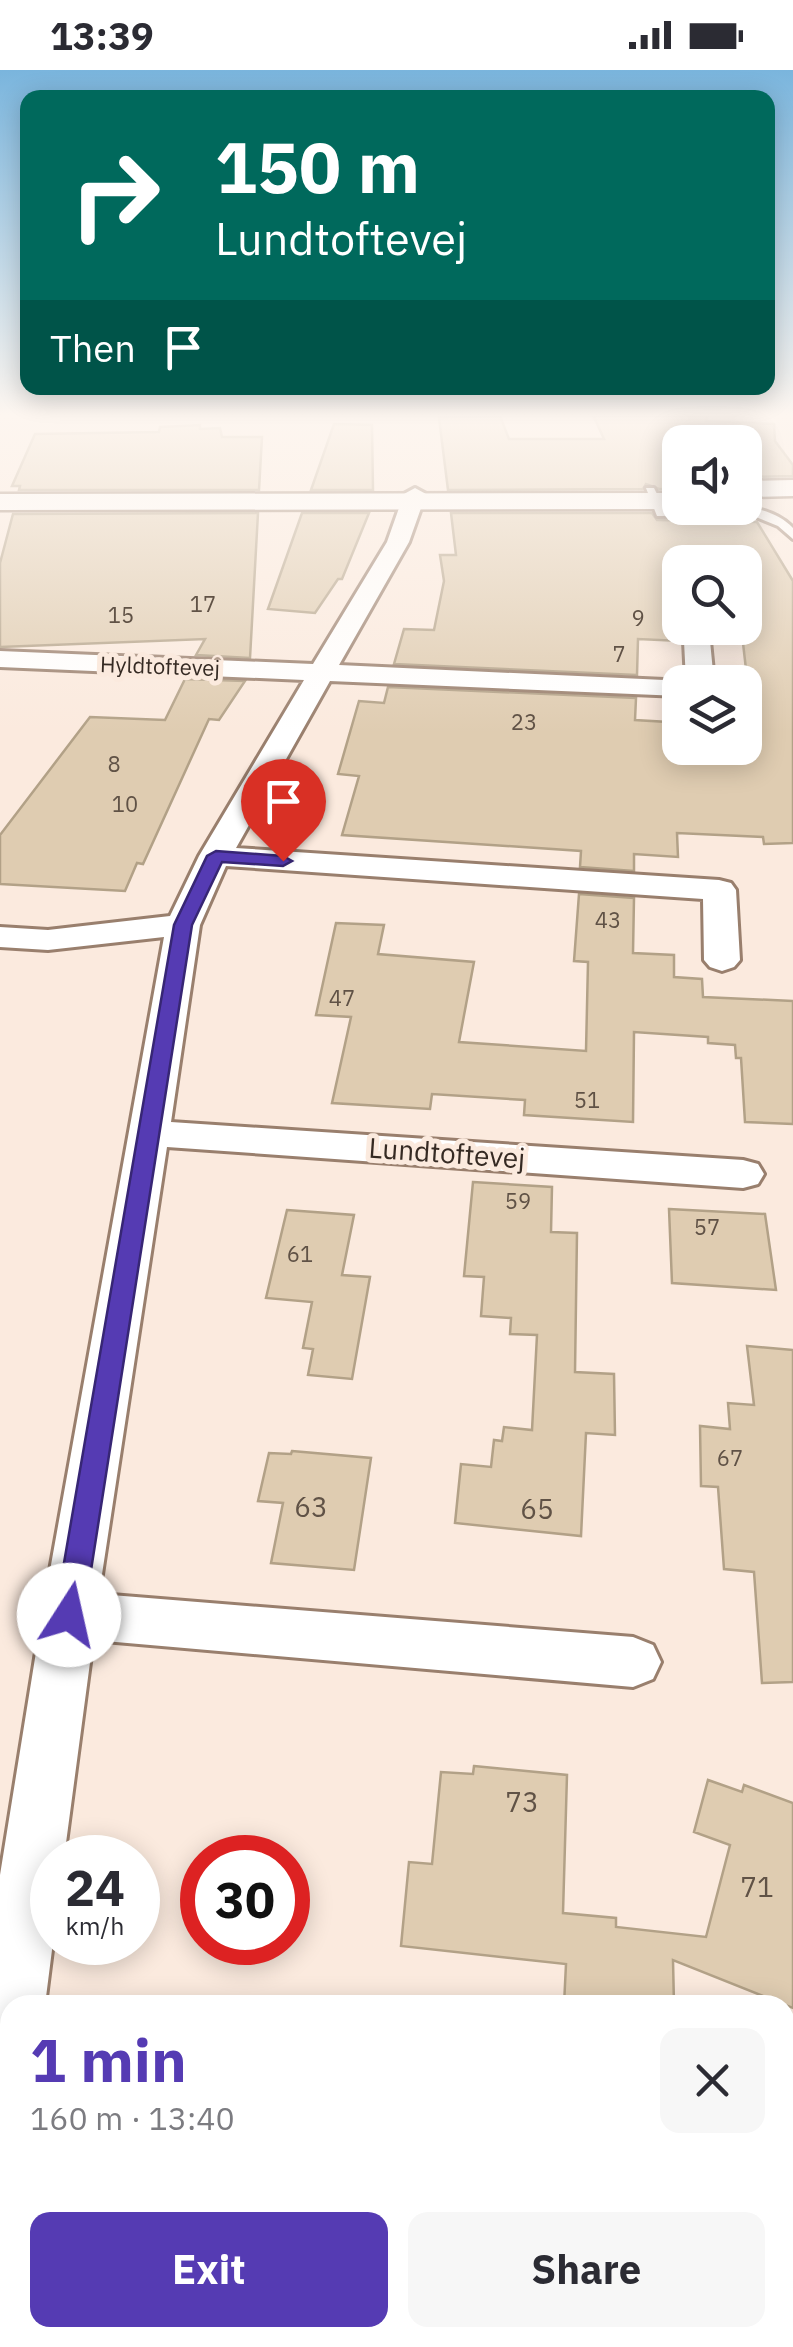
<!DOCTYPE html>
<meta charset="utf-8">
<style>
:root{--surface:#fff;--page:#f7f7f7;--text:#2b2b33;--muted:#7c7c81;--accent:#553bb3}
body{margin:0;font-family:"IBM Plex Sans",sans-serif;background:var(--page);color:var(--text);height:100vh;display:flex;flex-direction:column;font-size:38px;white-space:nowrap}
*{box-sizing:border-box;margin:0}
p{font-size:32px;color:var(--muted)}
.icon{flex:none;width:55px;height:55px;fill:none;stroke:currentColor;stroke-width:2;stroke-linecap:round;stroke-linejoin:round}
.map{position:relative;flex:1;overflow:hidden}
.panel{position:absolute;left:0px;top:1925px;width:795px;height:352px;display:flex;flex-direction:column;background:var(--surface);border-radius:30px 30px 0 0;box-shadow:0 5px 25px #0003}
.panel>*{flex:none}
.hud{position:absolute;left:20px;top:20px;width:755px;height:305px;border-radius:20px;box-shadow:0 5px 25px #0003;background:#00695c;color:#fff;overflow:hidden}
.fabs{position:absolute;left:662px;top:355px;display:grid;gap:20px}
.fabs a{display:grid;place-items:center;width:100px;height:100px;border-radius:20px;background:var(--surface);box-shadow:0 5px 25px #0003;font-size:50px}
.speed{position:absolute;left:30px;top:1765px;display:flex;gap:20px;font-size:50px;font-weight:700;text-align:center}
.speed>*{display:grid;place-content:center;width:130px;height:130px;border-radius:50%;background:var(--surface);box-shadow:0 5px 25px #0003;line-height:1}
.speed small{font-size:25px;font-weight:400}
.speed .limit{border:15px solid #d22;background:#fff;color:#111}
.pin{position:absolute;display:grid;place-items:center;width:85px;height:85px;color:#fff;margin:-102px -42px;border-radius:50% 50% 50% 0;rotate:-45deg;box-shadow:0 0 10px #0007}
.pin .icon{rotate:45deg}
.me{position:absolute;width:110px;margin:-55px;rotate:10deg;stroke-linejoin:round;filter:drop-shadow(0 0 8px #0008)}
.turn{display:flex;align-items:center;gap:35px;height:210px;padding:0 30px;font-size:45px}
.turn .icon{width:130px;height:130px;stroke-width:2.5}
.turn b{display:block;font-size:70px;line-height:85px}
.then{display:flex;align-items:center;height:95px;padding:0 30px;background:#0003;gap:20px;font-size:38px}
.round{display:grid;place-items:center;flex:none;width:105px;height:105px;border-radius:20px;background:var(--page)}
.headline{display:flex;align-items:center;justify-content:space-between;height:170px;padding:0 30px}
h1{font-size:60px;font-weight:800;line-height:75px;color:var(--accent)}
.action{display:flex;gap:20px;margin-top:auto;padding:20px 30px}
.action a{flex:1;height:115px;border-radius:20px;background:var(--accent);color:#fff;font-size:40px;font-weight:800;line-height:115px;text-align:center}
.action a+a{background:var(--page);color:var(--text)}
.status{display:flex;justify-content:space-between;align-items:center;height:70px;padding:0 50px;background:var(--surface);direction:ltr}
.status svg{height:28px;fill:currentColor}
.map>svg:first-child{display:block}
</style>
<div class="status"><b>13:39</b><svg viewBox="0 0 49 12"><path d="M0 12V9h3v3zM5 12V6h3v6zM10 12V3h3v9zM15 12V0h3v12zM26 1h20v11H26zM47 4h2v5h-2z"/></svg></div>
<div class="map">
<svg width="793" height="2277" viewBox="0 0 793 2277">
<rect width="100%" height="100%" fill="#fbeade"/>
<path fill="#dfccb1" stroke="#b2a187" stroke-width="2.5" fill-rule="evenodd" d="M708 344 706 351 774 354 775 371 793 395V406L745 407V372H680V419H659L646 414 643 419 448 420 439 348 500 346 509 369H604L593 345Z
M334 354 372 355 373 420H311Z
M200 355V359L220 358 222 367H262L259 420H19L20 416H12L35 364 159 362 160 357Z
M258 443 250 588 196 585 205 569 0 577V493L13 444Z
M302 443H369L342 509H338L315 543 268 539Z
M451 443H652L657 450 757 452 793 511V773L764 774 763 767 677 763 678 787 634 784V801L580 797 581 781 342 765 359 706 338 704 359 631 384 633 388 617 636 628 635 650 668 652 670 678H755L743 573 714 572 699 560 681 571 638 569 637 605 394 594 404 559 434 560 444 511 440 485H456ZM680 492H745V558H680Z
M185 609 245 611 219 650 209 649 143 794 137 793 125 821 0 814V765L90 647 165 650Z
M579 824 634 828 633 883 674 885V907L702 909 703 927 793 931V1054L745 1052 741 988H736L735 975 708 973V967L634 962 633 1052 524 1045 525 1030 432 1024 430 1039 332 1033 351 947 316 945 336 853 384 855 378 884 474 892 459 972 586 981 588 892 574 891Z
M473 1112 552 1117 551 1162 577 1163 575 1302 614 1304 615 1365 586 1363 581 1466 455 1453 461 1394 491 1397 494 1370 502 1371 504 1357 532 1360 537 1265 510 1264 511 1248 481 1246 484 1207 464 1206Z
M669 1139 765 1144 776 1220 672 1213Z
M287 1140 354 1145 342 1205 370 1207 352 1309 308 1305 313 1279 303 1278 312 1232 266 1228Z
M747 1276 793 1280V1612L762 1613 754 1502 724 1499 718 1417 701 1416 700 1356 730 1359 728 1333 754 1335Z
M292 1381 371 1388 354 1500 271 1493 283 1433 258 1431 269 1383 291 1384Z
M474 1696 567 1705 563 1843 616 1848V1857L706 1867 730 1775 694 1762 708 1710 742 1722 744 1715 793 1733V1938L673 1890 674 1935H564L566 1894 401 1876 409 1792 432 1794 441 1702 473 1704Z"/>
<g fill="none" stroke-linecap="round" stroke-linejoin="round">
<g stroke="#997f6d" stroke-width="6">
<path id="lane" d="M646 418H654L665 440C704 438 763 426 793 458V469L778 456 751 445 657 446Z"/>
</g>
<g stroke="#997f6d" stroke-width="6">
<path id="street" d="M415 418 426 424 409 472 339 595 686 611 684 571 697 563 710 571 714 612H680V626L330 611 236 778 719 810 731 813 736 820 740 890 734 897 722 901 710 897 704 890 703 829 226 796 200 855 171 1052 743 1090 758 1094 764 1104 758 1114 743 1118 167 1077 99 1524 633 1567 653 1575 661 1592 653 1609 633 1617 93 1570 64 1788H52L53 1872 45 1935H10V2020L5 2022 0 2020V1805L42 1545 164 867 48 880 0 877V857L48 860 170 846 199 786 304 610 0 597V581L313 594 387 472 404 424Z"/>
</g>
<g stroke="#997f6d" stroke-width="5">
<path id="secondary" d="M793 410V426L745 427V411Z
M680 423V438H688L680 439 0 440V424Z"/>
</g>
<path stroke="#aa9c92" stroke-width="10" stroke-dasharray="8 12" stroke-linecap="butt" d="M0 2079 2 2045"/>
<use href="#lane" fill="#fff" fill-rule="evenodd"/>
<use href="#street" fill="#fff" fill-rule="evenodd"/>
<use href="#secondary" fill="#fff" fill-rule="evenodd"/>
</g>
<linearGradient id="sky" x2="0" y2="1"><stop stop-color="#7ab5dd"/><stop offset="0.52" stop-color="#fdf6f0"/><stop offset="1" stop-color="#fdf6f0" stop-opacity="0"/></linearGradient>
<rect width="793" height="663" fill="url(#sky)"/>
<path fill="#553bb3" stroke="#372674" stroke-width="2.5" d="M216 781 283 786 292 791 283 796 222 792 192 855 84 1545 80 1554 69 1558 59 1554 55 1545 174 855 207 786Z"/>
<g text-anchor="middle" stroke-width="10" stroke-linejoin="round" paint-order="stroke">
<g font-size="22" fill="#605246">
<text x="203" y="542">17</text>
<text x="121" y="553">15</text>
<text x="638" y="556">9</text>
<text x="619" y="592">7</text>
<text x="524" y="660">23</text>
<text x="114" y="702">8</text>
<text x="125" y="742">10</text>
<text x="608" y="858">43</text>
<text x="342" y="936">47</text>
<text x="587" y="1038">51</text>
<text x="518" y="1139">59</text>
<text x="707" y="1165">57</text>
<text x="300" y="1192">61</text>
<text x="730" y="1396">67</text>
</g>
<g font-size="22" fill="#352a23" stroke="#fbeade">
<text transform="translate(160 596) rotate(2)" y="8">Hyldtoftevej</text>
</g>
<g font-size="28" fill="#352a23" stroke="#fbeade">
<text transform="translate(447 1083) rotate(4)" y="10">Lundtoftevej</text>
</g>
<g font-size="28" fill="#605246">
<text x="311" y="1447">63</text>
<text x="537" y="1449">65</text>
<text x="522" y="1742">73</text>
<text x="757" y="1827">71</text>
</g>
</g>
</svg>
<div class="fabs">
<a><svg class="icon" aria-label="sound" viewBox="0 0 24 24"><path d="M4 9h4l5-4v14l-5-4H4zM17 9q2 3 0 6"/></svg></a>
<a><svg class="icon" aria-label="search" viewBox="0 0 24 24"><circle cx="10" cy="10" r="6"/><path d="M15 15l6 6"/></svg></a>
<a><svg class="icon" aria-label="layers" viewBox="0 0 24 24"><path d="M12 4l9 5-9 5-9-5zM3 14l9 5 9-5"/></svg></a>
</div>
<div class="speed"><div>24<small>km/h</small></div><div class="limit">30</div></div>
<div class="pin" style="left:283px;top:791px;background:#d93025"><svg class="icon" aria-label="arrive" viewBox="0 0 24 24"><path d="M6 21V4h12l-3 4 3 4H6"/></svg></div>
<svg class="me" style="left:69px;top:1545px" viewBox="-20 -20 40 40"><circle r="19" fill="#fff"/><path d="M0-13L10 11 0 6-10 11z" fill="#553bb3"/></svg>
<div class="hud">
<div class="turn"><svg class="icon" aria-label="right" viewBox="0 0 24 24"><path d="M7 20v-9h11M14 6l5 5-5 5"/></svg><div><b>150 m</b>Lundtoftevej</div></div>
<div class="then">Then<svg class="icon" aria-label="arrive" viewBox="0 0 24 24"><path d="M6 21V4h12l-3 4 3 4H6"/></svg></div>
</div>
<section class="panel">
<div class="headline"><div><h1>1 min</h1><p>160 m · 13:40</p></div><a class="round"><svg class="icon" aria-label="close" viewBox="0 0 24 24"><path d="M6 6l12 12M18 6L6 18"/></svg></a></div>
<div class="action"><a>Exit</a><a>Share</a></div>
</section>
</div>
